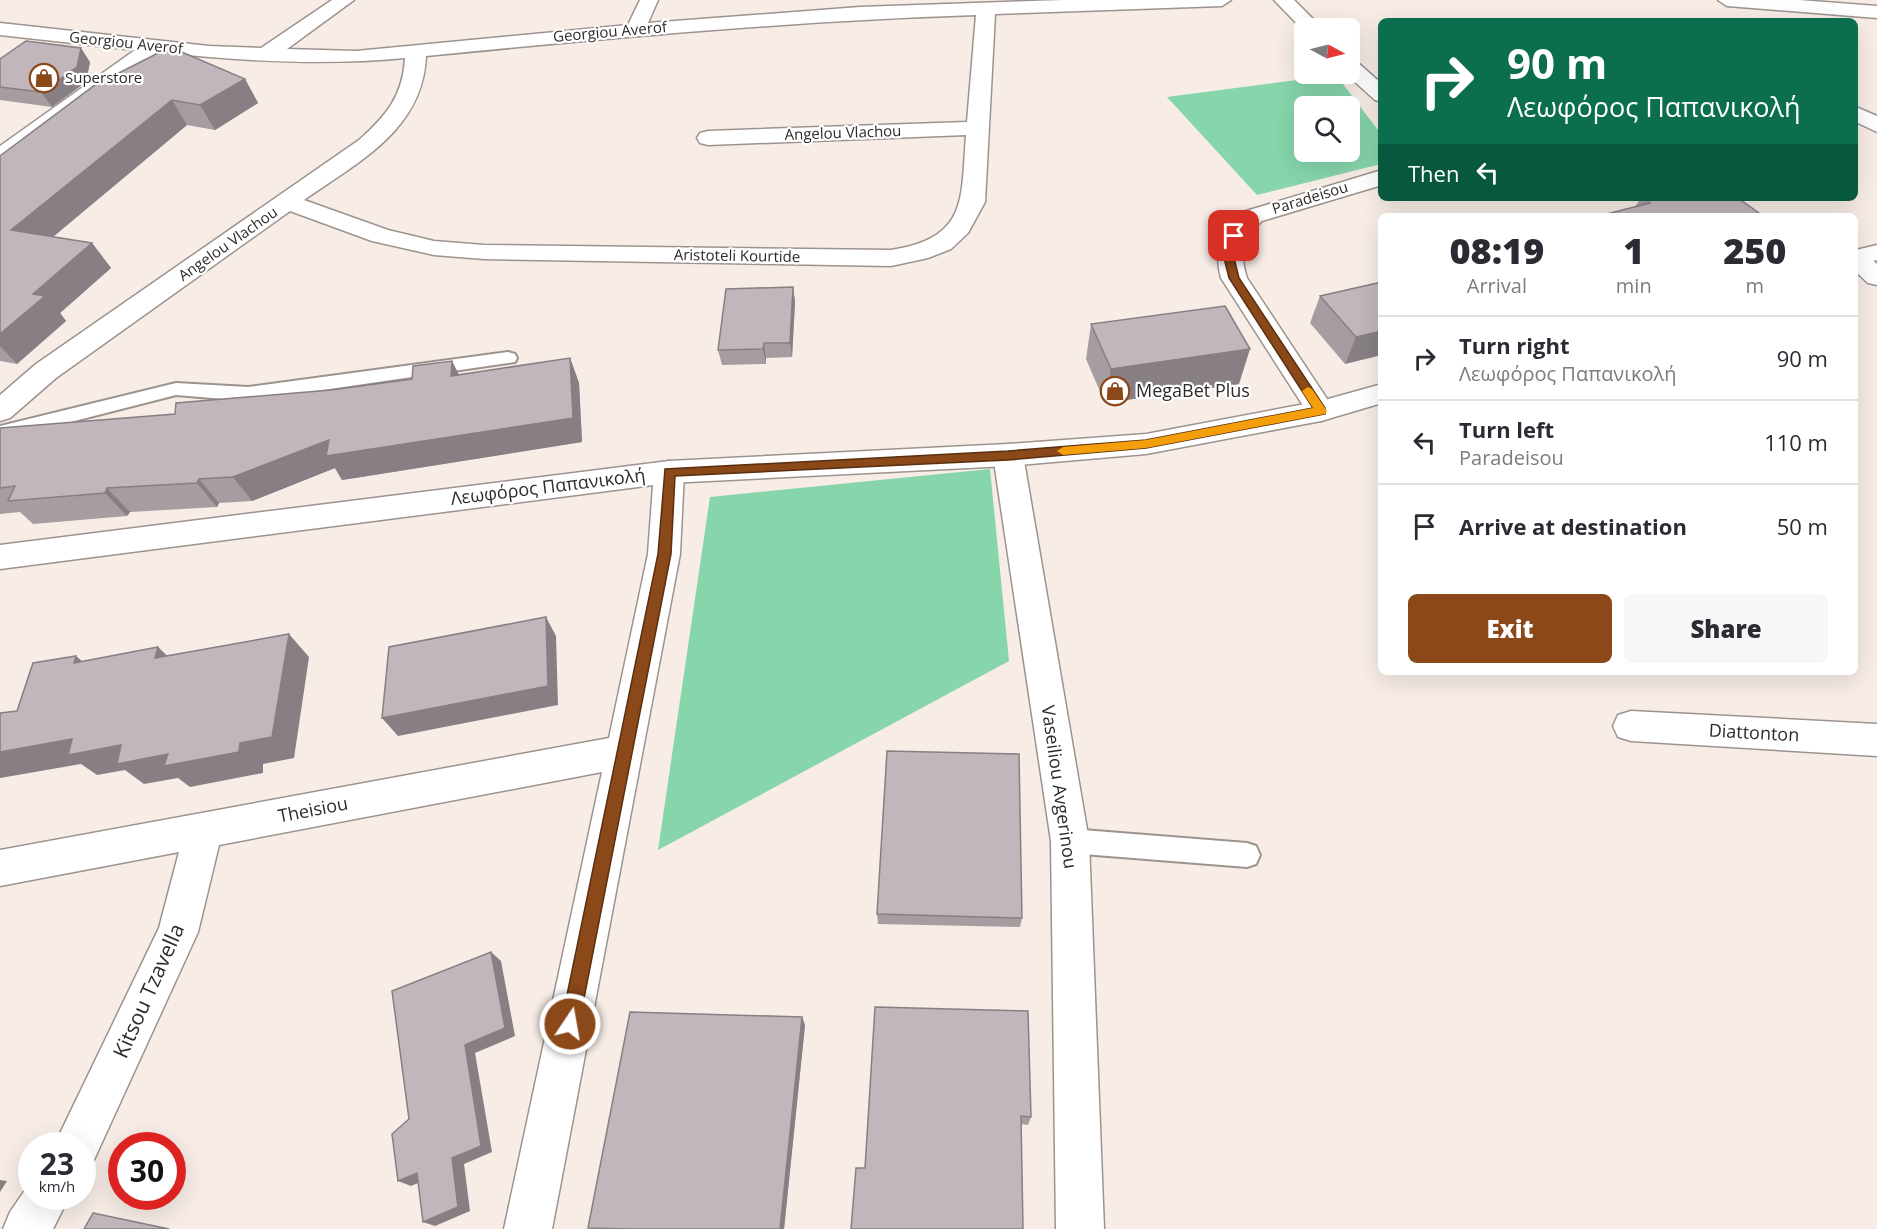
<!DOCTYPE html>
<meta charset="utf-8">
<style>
:root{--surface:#fff;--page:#f7f7f7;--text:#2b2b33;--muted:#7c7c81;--line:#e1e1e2;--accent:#8b4819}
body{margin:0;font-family:"Open Sans",sans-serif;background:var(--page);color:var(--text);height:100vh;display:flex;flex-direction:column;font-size:22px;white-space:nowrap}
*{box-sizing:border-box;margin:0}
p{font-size:20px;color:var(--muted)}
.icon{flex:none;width:33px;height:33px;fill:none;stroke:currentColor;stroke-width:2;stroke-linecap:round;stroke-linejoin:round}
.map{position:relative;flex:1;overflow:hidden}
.panel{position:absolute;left:1378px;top:213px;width:480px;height:462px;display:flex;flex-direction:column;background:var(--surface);border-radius:9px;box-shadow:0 6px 24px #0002}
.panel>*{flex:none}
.hud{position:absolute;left:1378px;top:18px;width:480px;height:183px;border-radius:9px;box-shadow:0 6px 24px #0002;background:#0b6e4f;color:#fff;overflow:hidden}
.needle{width:39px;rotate:97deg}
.buttons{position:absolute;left:1294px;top:18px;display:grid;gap:12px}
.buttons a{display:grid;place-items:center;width:66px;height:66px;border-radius:9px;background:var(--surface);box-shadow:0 6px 24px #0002;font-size:30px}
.speed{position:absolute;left:18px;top:1132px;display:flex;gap:12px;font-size:30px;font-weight:700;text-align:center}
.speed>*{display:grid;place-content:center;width:78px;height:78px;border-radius:50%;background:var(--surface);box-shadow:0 6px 24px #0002;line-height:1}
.speed small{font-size:15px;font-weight:400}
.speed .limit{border:9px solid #d22;background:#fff;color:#111}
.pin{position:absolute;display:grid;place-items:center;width:51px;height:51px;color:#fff;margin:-26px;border-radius:12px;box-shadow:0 3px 9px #0006}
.me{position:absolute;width:66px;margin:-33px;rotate:12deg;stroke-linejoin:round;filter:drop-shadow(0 0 4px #0008)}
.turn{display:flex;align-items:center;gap:21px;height:126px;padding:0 30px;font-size:27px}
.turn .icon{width:78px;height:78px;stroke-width:2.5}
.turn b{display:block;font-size:42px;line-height:51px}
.then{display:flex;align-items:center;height:57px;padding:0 30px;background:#0003;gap:12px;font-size:22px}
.eta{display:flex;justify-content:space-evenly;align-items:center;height:102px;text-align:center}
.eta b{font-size:36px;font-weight:800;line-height:42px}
.button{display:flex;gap:12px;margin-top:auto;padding:12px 30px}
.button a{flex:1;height:69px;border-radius:9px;background:var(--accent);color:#fff;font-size:24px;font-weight:800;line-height:69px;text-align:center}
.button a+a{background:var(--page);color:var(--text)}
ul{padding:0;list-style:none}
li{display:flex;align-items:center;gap:18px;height:84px;padding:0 30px;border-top:2px solid var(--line)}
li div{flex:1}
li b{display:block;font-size:22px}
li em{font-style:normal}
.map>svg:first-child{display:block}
</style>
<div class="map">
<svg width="1877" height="1229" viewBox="0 0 1877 1229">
<rect width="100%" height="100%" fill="#f7ece6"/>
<path fill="#86d5ab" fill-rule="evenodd" d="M1336 75 1381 134V164L1257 195 1167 97ZM1305 106H1350V152H1305Z
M990 469 1009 661 658 850 710 497Z"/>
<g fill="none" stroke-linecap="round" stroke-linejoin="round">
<g stroke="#9d938e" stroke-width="4">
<path id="service" d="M508 352 515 354 517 358 515 362 248 401 176 395 0 440V426L176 383 248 387Z
M1070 829 1247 843 1256 846 1260 855 1256 864 1247 867 1070 853 1061 850 1057 841 1061 832Z"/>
</g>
<g stroke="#9d938e" stroke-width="3">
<path id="minor" d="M332 0H354L287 49 356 51 628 25 640 0H658L648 23 860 7 1063 0H1231L1222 6 995 14 985 202 968 233 951 249 928 258 891 266 484 259 434 255 372 241 290 211 56 378 10 418 0 421V395L36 364 359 140C386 116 403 96 405 58 323 66 239 61 157 52L8 162 0 164V146L135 50 0 35V23L209 46 261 48ZM976 15 967 122 708 131 700 133 697 138 700 143 708 145 966 135C961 200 968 238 891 250L484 245 434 241 388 230 304 200C358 162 423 130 426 56 609 38 792 21 976 15Z
M1274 0H1294L1322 28H1305V32Z
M1718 0H1799L1877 6V18L1727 6Z
M1350 60 1357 62 1382 84V102L1375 100 1346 74H1350Z
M1856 107 1877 116V132L1856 122Z
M1382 170V185L1262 221C1243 238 1239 253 1247 278L1335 411 1331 418 1321 421 1311 418 1221 278C1213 249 1223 230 1246 211Z
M1856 251 1865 254 1877 264V285L1868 283 1856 272Z
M1008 444 1018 448 1023 455 1089 841 1104 1229H1056L1051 841 993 455 998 448Z
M669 461 680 464 684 472 680 554 552 1229H504L602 772 219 845 198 932 93 1162 82 1166V1146H54L159 928 179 852 0 886V850L609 738 648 554 654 472 658 464Z
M1631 711 1877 724V756L1631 741 1618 737 1613 726 1618 715Z
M32 1180V1197H69L53 1229H3L10 1212Z"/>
</g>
<g stroke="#9d938e" stroke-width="3">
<path id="tertiary" d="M1877 245V260L1856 265V250Z
M1382 384V403L1321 421 1146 454 1008 466 669 483 0 569V545L669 461 1008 444 1146 434 1321 401Z"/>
</g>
<use href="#service" fill="#fff" fill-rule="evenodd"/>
<use href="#minor" fill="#fff" fill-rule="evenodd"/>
<use href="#tertiary" fill="#fff" fill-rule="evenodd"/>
</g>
<path fill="#a69da1" d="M0 59 90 62 86 82 52 107 0 100Z
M245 79 258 103 215 130 187 125 53 237 92 243 111 268 60 313 66 321 17 364 0 361V156L95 85Z
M1641 198H1738L1635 207Z
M1382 282 1345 364 1310 323 1320 296Z
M793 287 795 302 792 357 766 358V364L722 365 718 350Z
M1091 324 1239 384 1105 403 1086 359Z
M570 358 579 383 582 442 342 480 335 468 252 501 219 503 217 507 130 512 127 516 33 524 20 512 0 514V428L175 414 412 379 452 361 459 375Z
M877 914 1022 918 1020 927 878 924Z
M875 1007 1031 1117 1028 1125 1021 1124Z
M802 1017 805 1025 784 1229H591L588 1228Z"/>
<path fill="#877f83" d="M81 48 90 62 86 82 52 107 41 92Z
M245 79 258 103 215 130 200 105Z
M172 100 187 125 31 255 11 230Z
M92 243 111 268 60 313 66 321 17 364 0 346V334L33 294Z
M793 287 795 302 792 357 790 343Z
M1382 331V355L1345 364 1356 337Z
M764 343 766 358V364L763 349Z
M1250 349 1239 384 1105 403 1111 369Z
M570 358 579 383 582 442 342 480 335 468 252 501 233 477 329 440Z
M452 361 464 385 451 376Z
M199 479 219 503 217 507 197 483Z
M107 488 130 512 127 516 105 493Z
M546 617 556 636 558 705 398 736 382 718Z
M289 634 309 657 294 758 263 764V773L190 787 178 778 144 784 125 770 97 775 81 764 0 778V752L72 739 121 745 168 754 240 743Z
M158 647 182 670 155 658Z
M76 656 103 679 74 663Z
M491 952 501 961 515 1036 475 1053 492 1152 464 1164 470 1211 435 1226 423 1222 452 1158 465 1045Z
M802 1017 805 1025 784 1229H780Z
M417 1173 430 1178 411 1186 398 1181Z
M0 1180 7 1181 0 1192Z"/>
<path fill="#c1b6bb" stroke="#877f83" stroke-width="1.5" d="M26 41 81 48 77 67 41 92 0 87V59Z
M170 47 245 79 200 105 172 100 11 230 92 243 33 294 45 296 0 334V156L95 85Z
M1644 198H1738L1763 216H1599L1650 203Z
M1382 282V331L1356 337 1320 296Z
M793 287 790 343H764L763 349 718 350 726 289Z
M1225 306 1250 349 1111 369 1091 324Z
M570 358 573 418 326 456 329 440 233 477 199 479 197 483 107 488 105 493 8 501 15 486 0 488V428L175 414 176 403 331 390 412 379 413 366 452 361 451 376Z
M546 617 548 686 382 718 389 647Z
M289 634 272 737 240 743 239 752 164 766 168 754 117 764 121 745 68 755 72 739 0 752V713L17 711 33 663 76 656 74 663 158 647 155 658Z
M887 751 1019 754 1022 918 877 914Z
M491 952 505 1028 465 1045 481 1146 452 1158 458 1207 423 1222 417 1173 398 1181 392 1134 409 1119 392 991Z
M875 1007 1028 1011 1031 1117 1021 1116 1023 1229H851L856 1168H865Z
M630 1012 802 1017 780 1229H632L588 1228Z
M93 1213 169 1229H84Z"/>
<path fill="#8b4819" stroke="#5a2f10" stroke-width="1.5" d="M1230 233 1239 236 1233 254 1239 278 1325 408V414L1146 448 1008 460 675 476 671 554 579 1024 576 1030 570 1033 564 1030 561 1024 658 554 665 469 1008 451 1146 440 1313 408 1229 278 1223 254Z"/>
<path fill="#f59e0b" d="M1308 387 1312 389 1327 411 1325 414 1146 448 1063 455 1057 451 1063 447 1146 440 1313 408 1302 391Z"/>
<defs>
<g id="shop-ring" transform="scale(1.5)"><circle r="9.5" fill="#fff" stroke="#8b4819" stroke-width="1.5"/><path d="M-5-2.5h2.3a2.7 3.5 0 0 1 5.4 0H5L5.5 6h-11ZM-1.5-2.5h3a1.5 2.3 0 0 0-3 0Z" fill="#8b4819"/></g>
</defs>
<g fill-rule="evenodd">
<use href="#shop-ring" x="44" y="78"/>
<use href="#shop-ring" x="1115" y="391"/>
</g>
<g text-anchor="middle" stroke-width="4.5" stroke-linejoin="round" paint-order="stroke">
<g font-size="15" fill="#2e2a28" stroke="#fff">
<text transform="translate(610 32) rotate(-5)" y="5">Georgiou Averof</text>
<text transform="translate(126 43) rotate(6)" y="5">Georgiou Averof</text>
<text transform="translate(843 133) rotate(-2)" y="5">Angelou Vlachou</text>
<text transform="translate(1310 198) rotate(-17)" y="5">Paradeisou</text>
<text transform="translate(228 244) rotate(-35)" y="5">Angelou Vlachou</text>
<text transform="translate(737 256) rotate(1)" y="5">Aristoteli Kourtide</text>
</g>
<g font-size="15" fill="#2e2a28" stroke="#fff" text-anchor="start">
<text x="65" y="83">Superstore</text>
</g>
<g font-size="18" fill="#2e2a28" stroke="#fff" text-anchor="start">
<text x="1136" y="397">MegaBet Plus</text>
</g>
<g font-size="18" fill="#2e2a28" stroke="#fff">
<text transform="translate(548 487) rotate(-7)" y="6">Λεωφόρος Παπανικολή</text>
<text transform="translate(1754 733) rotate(3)" y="6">Diattonton</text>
<text transform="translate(1059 787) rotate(82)" y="6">Vaseiliou Avgerinou</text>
<text transform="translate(313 810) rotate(-11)" y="6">Theisiou</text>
</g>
<g font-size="21" fill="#2e2a28" stroke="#fff">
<text transform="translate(149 991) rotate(-66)" y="7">Kitsou Tzavella</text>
</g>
</g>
</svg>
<div class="buttons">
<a><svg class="needle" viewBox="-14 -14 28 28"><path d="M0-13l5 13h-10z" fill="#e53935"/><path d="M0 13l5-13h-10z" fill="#7c7c81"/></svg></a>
<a><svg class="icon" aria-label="search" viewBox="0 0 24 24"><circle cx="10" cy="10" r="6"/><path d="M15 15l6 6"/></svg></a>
</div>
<div class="speed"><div>23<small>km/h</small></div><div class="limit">30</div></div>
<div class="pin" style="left:1234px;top:236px;background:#d93025"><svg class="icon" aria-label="arrive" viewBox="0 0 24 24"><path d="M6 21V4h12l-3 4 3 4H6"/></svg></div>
<svg class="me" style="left:570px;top:1024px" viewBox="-20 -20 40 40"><circle r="17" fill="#8b4819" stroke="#fff" stroke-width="3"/><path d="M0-11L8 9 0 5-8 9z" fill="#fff"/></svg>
<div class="hud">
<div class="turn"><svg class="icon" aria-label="right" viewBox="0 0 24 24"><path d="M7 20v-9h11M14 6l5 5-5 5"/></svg><div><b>90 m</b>Λεωφόρος Παπανικολή</div></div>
<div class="then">Then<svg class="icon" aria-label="left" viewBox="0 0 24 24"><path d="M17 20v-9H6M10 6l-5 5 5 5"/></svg></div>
</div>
<section class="panel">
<div class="eta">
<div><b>08:19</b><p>Arrival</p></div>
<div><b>1</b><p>min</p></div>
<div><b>250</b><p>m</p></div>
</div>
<ul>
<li><svg class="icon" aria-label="right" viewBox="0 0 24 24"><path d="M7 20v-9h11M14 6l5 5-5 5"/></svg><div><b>Turn right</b><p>Λεωφόρος Παπανικολή</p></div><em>90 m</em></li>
<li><svg class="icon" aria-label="left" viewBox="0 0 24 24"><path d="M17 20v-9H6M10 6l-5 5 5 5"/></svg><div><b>Turn left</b><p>Paradeisou</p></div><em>110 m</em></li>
<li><svg class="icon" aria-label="arrive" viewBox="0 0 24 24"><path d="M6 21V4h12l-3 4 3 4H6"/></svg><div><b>Arrive at destination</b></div><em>50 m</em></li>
</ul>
<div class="button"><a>Exit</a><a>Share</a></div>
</section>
</div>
